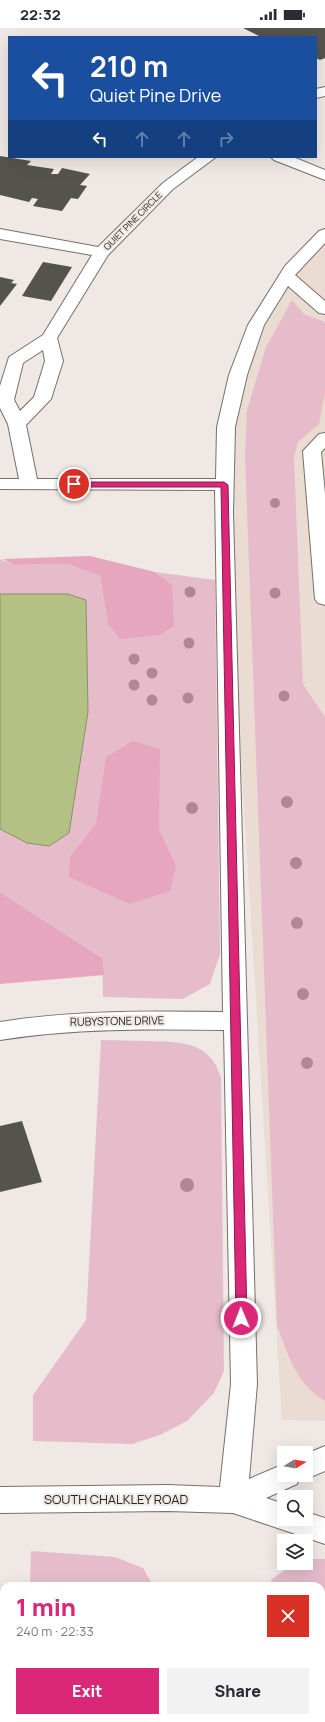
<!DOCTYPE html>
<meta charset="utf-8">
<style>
:root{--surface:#fff;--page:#f2f2f3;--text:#2b2b33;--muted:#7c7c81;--accent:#db2777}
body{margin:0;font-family:Manrope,sans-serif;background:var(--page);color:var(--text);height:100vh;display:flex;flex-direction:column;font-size:15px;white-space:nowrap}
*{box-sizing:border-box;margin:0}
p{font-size:13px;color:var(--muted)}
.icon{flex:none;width:22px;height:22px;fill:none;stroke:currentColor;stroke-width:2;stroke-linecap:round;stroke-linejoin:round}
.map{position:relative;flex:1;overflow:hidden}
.drawer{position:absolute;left:0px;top:1554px;width:325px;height:140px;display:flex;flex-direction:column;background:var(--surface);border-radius:12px 12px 0 0;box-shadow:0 4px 16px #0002}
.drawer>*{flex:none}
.hud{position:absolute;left:8px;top:8px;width:309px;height:122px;border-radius:0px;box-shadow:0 4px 16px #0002;background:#1a4fa0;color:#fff;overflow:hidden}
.needle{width:26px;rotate:79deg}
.tools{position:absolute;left:277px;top:1418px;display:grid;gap:8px}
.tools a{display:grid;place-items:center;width:36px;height:36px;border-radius:0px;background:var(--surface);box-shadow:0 4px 16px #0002;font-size:20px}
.pin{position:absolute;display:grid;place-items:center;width:34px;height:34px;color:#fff;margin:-17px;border:2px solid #fff;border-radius:50%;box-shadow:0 1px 4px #0007}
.me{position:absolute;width:44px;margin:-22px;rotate:359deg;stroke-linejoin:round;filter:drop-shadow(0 0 3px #0008)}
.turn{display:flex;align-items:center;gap:14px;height:84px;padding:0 16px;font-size:18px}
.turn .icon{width:52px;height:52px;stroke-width:2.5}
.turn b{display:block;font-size:28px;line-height:34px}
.lanes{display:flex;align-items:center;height:38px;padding:0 16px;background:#0003;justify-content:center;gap:20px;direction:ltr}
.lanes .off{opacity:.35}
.round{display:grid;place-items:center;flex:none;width:42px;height:42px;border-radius:0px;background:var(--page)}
.overview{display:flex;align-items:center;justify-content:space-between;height:68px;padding:0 16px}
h1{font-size:24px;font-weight:800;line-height:30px;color:var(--accent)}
.primary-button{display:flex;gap:8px;margin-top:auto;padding:8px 16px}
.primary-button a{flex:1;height:46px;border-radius:0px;background:var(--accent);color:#fff;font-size:16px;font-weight:800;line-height:46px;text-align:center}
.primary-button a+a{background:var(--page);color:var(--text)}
.status{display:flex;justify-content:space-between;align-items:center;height:28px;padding:0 20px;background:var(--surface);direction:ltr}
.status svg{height:11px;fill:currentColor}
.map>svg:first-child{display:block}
</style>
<div class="status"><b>22:32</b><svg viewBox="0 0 49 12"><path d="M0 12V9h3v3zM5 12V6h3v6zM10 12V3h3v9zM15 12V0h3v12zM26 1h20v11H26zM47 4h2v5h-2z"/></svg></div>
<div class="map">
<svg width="325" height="1694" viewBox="0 0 325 1694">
<rect width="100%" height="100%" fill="#efe8e4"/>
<path fill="#eadcd3" d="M325 206V1393L282 1392 224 457 238 347 256 297Z"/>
<path fill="#e6bccb" d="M292 272 304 286 325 294V366L319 396 298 414 294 429 303 656 325 689V1373C296 1356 288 1327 277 1297L245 428 247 382 266 319Z
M0 531 14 537 67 536 100 548 108 596 172 558 155 544 215 552 220 926 210 956 183 971 103 969 102 930 0 864Z
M101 1012C116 1012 132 1013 148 1013 180 1014 211 1013 221 1050L224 1343 214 1365 187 1393 160 1407 132 1416 33 1413V1367L86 1292Z
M31 1523 115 1529 143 1540 153 1558H30Z
M306 1531H325V1694H255V1690H321V1558H269L272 1551 295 1535H306Z"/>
<path fill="#e6a6be" d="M90 528 155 544 172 557 174 598 159 607 120 611 108 596 100 548 67 536 14 537 3 531Z
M133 713 160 721 159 801 176 838 170 863 130 876 69 849 70 829 96 796 106 729Z
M0 864 102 930 104 947 0 956Z
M26 1690H166V1694H25Z"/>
<path fill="#b4c185" stroke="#8a9268" d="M0 566H68L86 572 88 684 69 805 49 818 27 815 0 801Z"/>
<path fill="#55534d" d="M243 0H325V30L320 32 316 30V9H261Z
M0 128 31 133 27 137 54 141 51 146H58L62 140 90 146 80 157 87 158 78 171 71 170 62 183 33 178 38 171 32 170 29 174 0 167Z
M43 234 72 239 51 273 22 268Z
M0 249 14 252 11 255 17 256 0 278Z
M22 1093 42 1154 0 1164V1098Z"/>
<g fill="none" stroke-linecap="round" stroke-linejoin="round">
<g stroke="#76706c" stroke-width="2">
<path id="minor" d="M325 59V68L316 70V61Z
M198 129H216L173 161 108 227 57 310 63 333 51 371 26 397 37 451H216L217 399 229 347 248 297 285 238 319 203 325 201V215L295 247 325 273V286L319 285 288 258 264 297 247 347 235 399 233 485 257 1356 249 1451 284 1436V1447H306V1426L325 1418V1443L306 1451 300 1449 297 1456 266 1470 284 1476V1491H306V1484L325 1490V1516L233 1485 168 1483 0 1485V1459L168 1457 220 1459 231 1356 224 1002C148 1001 74 1000 0 1012V994C74 982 148 983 223 984L215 462 0 461V451H19L8 396 0 380V358L9 329 43 307 92 227 0 211V201L98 219 163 155ZM43 322 45 333 34 369 20 383 14 372 23 335Z
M271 129H293L325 142V152L274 132Z
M325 405V420L321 424 325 466V577L318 575 315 571 303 423 319 406Z"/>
</g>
<use href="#minor" fill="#fff" fill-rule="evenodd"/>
</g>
<g fill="#b38697">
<circle cx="275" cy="475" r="5"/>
<circle cx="190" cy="564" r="5.5"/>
<circle cx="275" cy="565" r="5.5"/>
<circle cx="189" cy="615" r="5.5"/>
<circle cx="134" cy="631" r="5.5"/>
<circle cx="152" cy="645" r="5.5"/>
<circle cx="134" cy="657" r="5.5"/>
<circle cx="284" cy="668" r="5.5"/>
<circle cx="188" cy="670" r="5.5"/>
<circle cx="152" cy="672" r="5.5"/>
<circle cx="287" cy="774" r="6"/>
<circle cx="192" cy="780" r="6"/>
<circle cx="296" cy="835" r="6"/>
<circle cx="297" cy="895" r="6"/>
<circle cx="303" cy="966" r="6"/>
<circle cx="307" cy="1035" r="6"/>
<circle cx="187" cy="1157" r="7"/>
</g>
<path fill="#db2777" stroke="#8e194d" d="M224 454 228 457 247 1290 245 1293H238L236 1290 221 459H74L71 456 74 454Z"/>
<g text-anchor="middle" stroke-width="4" stroke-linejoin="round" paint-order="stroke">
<g font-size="9" fill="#272423" stroke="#efe8e4">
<text transform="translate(133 193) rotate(-45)" y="3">QUIET PINE CIRCLE</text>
</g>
<g font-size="11" fill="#272423" stroke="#efe8e4">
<text transform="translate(117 993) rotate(-1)" y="4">RUBYSTONE DRIVE</text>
</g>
<g font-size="13" fill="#272423" stroke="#efe8e4">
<text x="116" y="1476">SOUTH CHALKLEY ROAD</text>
</g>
</g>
</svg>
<div class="tools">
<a><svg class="needle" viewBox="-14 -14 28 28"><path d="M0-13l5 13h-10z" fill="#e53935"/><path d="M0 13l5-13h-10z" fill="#7c7c81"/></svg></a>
<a><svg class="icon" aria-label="search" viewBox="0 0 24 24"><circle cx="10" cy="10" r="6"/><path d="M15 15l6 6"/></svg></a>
<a><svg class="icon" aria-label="layers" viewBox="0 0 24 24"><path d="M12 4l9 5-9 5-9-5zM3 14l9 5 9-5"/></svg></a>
</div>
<div class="pin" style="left:74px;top:456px;background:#d93025"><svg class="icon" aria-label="arrive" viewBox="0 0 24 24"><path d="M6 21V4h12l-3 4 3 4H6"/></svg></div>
<svg class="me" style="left:241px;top:1290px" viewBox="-20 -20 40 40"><circle r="17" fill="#db2777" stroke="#fff" stroke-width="3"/><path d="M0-11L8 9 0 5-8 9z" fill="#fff"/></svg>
<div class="hud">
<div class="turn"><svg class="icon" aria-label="left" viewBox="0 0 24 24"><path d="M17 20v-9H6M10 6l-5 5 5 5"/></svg><div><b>210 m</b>Quiet Pine Drive</div></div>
<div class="lanes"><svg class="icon" aria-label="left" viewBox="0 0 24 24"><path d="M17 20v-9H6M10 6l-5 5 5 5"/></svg><svg class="icon off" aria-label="ahead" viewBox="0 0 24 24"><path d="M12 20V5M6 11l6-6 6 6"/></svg><svg class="icon off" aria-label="ahead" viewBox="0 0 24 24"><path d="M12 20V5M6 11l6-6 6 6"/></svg><svg class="icon off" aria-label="right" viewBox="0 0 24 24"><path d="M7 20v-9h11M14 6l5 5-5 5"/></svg></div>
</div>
<section class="drawer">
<div class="overview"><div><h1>1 min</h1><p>240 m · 22:33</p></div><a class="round" style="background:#d93025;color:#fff"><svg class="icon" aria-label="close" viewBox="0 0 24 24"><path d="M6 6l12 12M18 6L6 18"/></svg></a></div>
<div class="primary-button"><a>Exit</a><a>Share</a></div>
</section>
</div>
